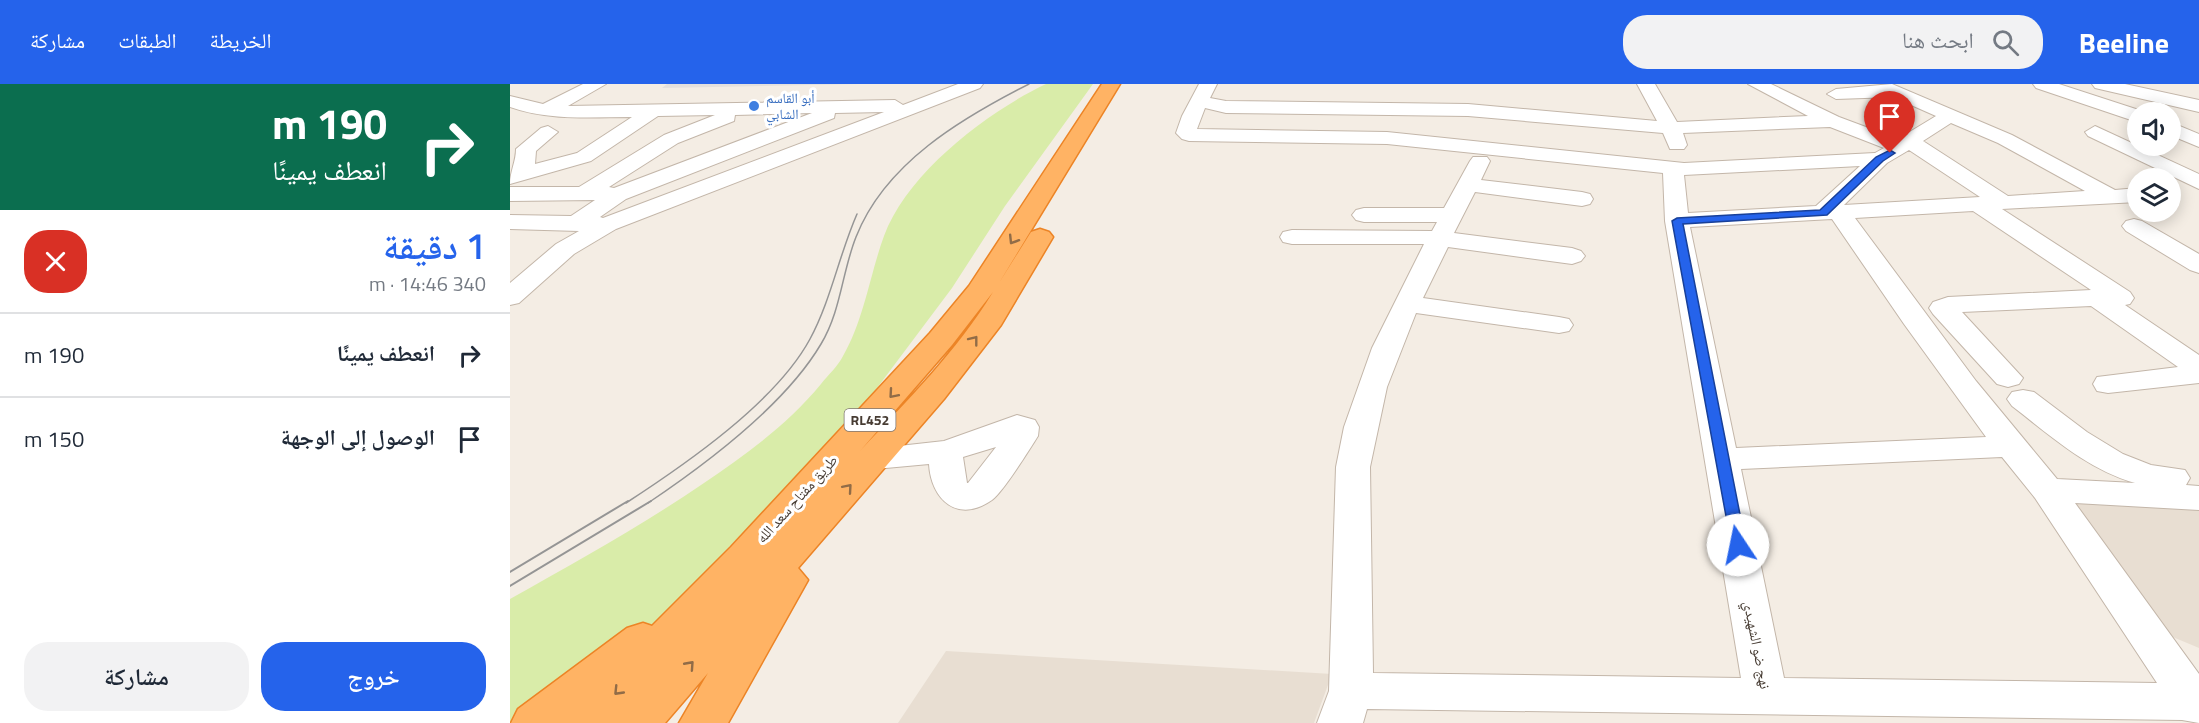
<!DOCTYPE html>
<html lang="ar">
<meta charset="utf-8">
<style>
:root{--surface:#fff;--page:#f2f2f3;--text:#1f2937;--muted:#747a83;--line:#e0e1e3;--accent:#2563eb}
body{margin:0;font-family:"Titillium Web","Noto Naskh Arabic",sans-serif;background:var(--page);color:var(--text);direction:rtl;height:100vh;display:flex;flex-direction:column;font-size:22px;white-space:nowrap}
*{box-sizing:border-box;margin:0}
p{font-size:20px;color:var(--muted)}
.icon{flex:none;width:33px;height:33px;fill:none;stroke:currentColor;stroke-width:2;stroke-linecap:round;stroke-linejoin:round}
.map{position:relative;flex:1;overflow:hidden;direction:ltr}
.sheet{display:flex;flex-direction:column;background:var(--surface);width:510px}
.sheet>*{flex:none}
.guide{background:#0b6e4f;color:#fff;overflow:hidden}
.tools{position:absolute;left:1617px;top:18px;display:grid;gap:12px}
.tools a{display:grid;place-items:center;width:54px;height:54px;border-radius:50%;background:var(--surface);box-shadow:0 3px 15px #0003;font-size:30px}
.pin{position:absolute;display:grid;place-items:center;width:51px;height:51px;color:#fff;margin:-62px -26px;border-radius:50% 50% 50% 0;rotate:-45deg;box-shadow:0 0 6px #0007}
.pin .icon{rotate:45deg}
.me{position:absolute;width:66px;margin:-33px;rotate:349deg;stroke-linejoin:round;filter:drop-shadow(0 0 4px #0008)}
.turn{display:flex;align-items:center;gap:21px;height:126px;padding:0 24px;font-size:27px}
.turn .icon{width:78px;height:78px;stroke-width:2.5}
.turn b{display:block;font-size:42px;line-height:51px}
.round{display:grid;place-items:center;flex:none;width:63px;height:63px;border-radius:24px;background:var(--page)}
.headline{display:flex;align-items:center;justify-content:space-between;height:102px;padding:0 24px}
h1{font-size:36px;font-weight:600;line-height:45px;color:var(--accent)}
.primary-button{display:flex;gap:12px;margin-top:auto;padding:12px 24px}
.primary-button a{flex:1;height:69px;border-radius:24px;background:var(--accent);color:#fff;font-size:24px;font-weight:600;line-height:69px;text-align:center}
.primary-button a+a{background:var(--page);color:var(--text)}
ul{padding:0;list-style:none}
li{display:flex;align-items:center;gap:18px;height:84px;padding:0 24px;border-top:2px solid var(--line)}
li div{flex:1}
li b{display:block;font-size:22px}
li em{font-style:normal}
header{display:flex;align-items:center;gap:36px;box-sizing:border-box;height:84px;padding:0 30px;background:var(--accent);color:#fff}
header strong{font-size:28px}
nav{display:flex;gap:33px;margin-inline-start:auto;font-size:21px}
.search{width:420px;height:54px;background:var(--page);display:flex;align-items:center;gap:15px;box-sizing:border-box;padding:0 21px;border-radius:24px;color:var(--muted);font-size:22px}
main{display:flex;flex:1;min-height:0}
.map>svg:first-child{display:block}
</style>
<header>
<strong>Beeline</strong>
<div class="search"><svg class="icon" aria-label="search" viewBox="0 0 24 24"><circle cx="10" cy="10" r="6"/><path d="M15 15l6 6"/></svg>ابحث هنا</div>
<nav><a>الخريطة</a><a>الطبقات</a><a>مشاركة</a></nav>
</header>
<main>
<div class="map">
<svg width="1689" height="639" viewBox="0 0 1689 639">
<rect width="100%" height="100%" fill="#f4ede4"/>
<path fill="#e8ded2" d="M1559 416 1689 421V564L1658 551Z
M436 567 822 590 804 639H388Z"/>
<path fill="#d9eca9" d="M536 0H583L495 122 442 204 349 328 50 639H0V515C66 478 131 442 194 399 237 370 278 340 311 300 318 291 328 282 333 272 354 236 360 190 374 152 397 89 477 28 536 0Z"/>
<path fill="#e4e0dd" d="M157 0H349L152 4Z"/>
<g fill="none" stroke-linecap="round" stroke-linejoin="round">
<g stroke="#c3b6a9" stroke-width="2">
<path id="minor" d="M73 0H96L58 22 385 16 393 21 448 0H473L470 4 106 145 64 170 9 219 0 221V199L46 160 69 147 0 145V131L61 132 85 116 0 117V103H69L154 51 205 31 148 32 81 77 0 100C0 87 6 78 6 65L31 44 38 42 48 48 26 67 25 80 67 69 122 33C81 33 39 37 0 23V12L33 20ZM374 28 93 134 90 133 116 115 324 34 325 29ZM302 29 104 104 99 103 168 59 224 37 225 31Z
M689 0H707L700 14 716 17 958 20 1147 37 1127 0H1145L1167 38 1298 32 1238 0H1261L1329 33 1388 55 1426 32 1383 13 1326 15 1317 10 1326 5 1382 0 1502 51 1605 106 1628 104V118L1492 125 1620 208 1624 214 1620 220 1615 221 1689 271V299L1598 309 1587 307 1583 300 1587 293 1668 283 1581 222 1452 228 1513 294 1509 300 1498 303 1487 300 1423 230 1419 224 1423 218 1438 213 1581 206 1463 127 1345 134 1466 297 1547 395 1625 399C1577 385 1541 352 1502 322L1497 315 1502 308 1513 306 1524 308 1577 348 1613 370 1641 381 1675 386 1680 394 1676 401 1689 402V426L1565 419 1689 590V639L1672 636 857 625 853 639H807L819 607 826 383 834 343 862 264 914 160H782L773 158 770 153 773 148 782 146 922 147 927 138H854L846 136 842 131 846 126 854 124H934L960 77 963 73H977L980 77 971 96 1072 108 1080 110 1083 115 1080 120 1072 122 965 108 944 149 1062 164 1071 167 1075 172 1071 177 1062 180 938 163 913 214 1049 233 1059 235 1063 241 1059 247 1049 249 906 229 877 303 860 383 863 589 1231 594 1155 137 1153 89 877 60 679 57 672 55 666 49 672 32ZM695 24 716 29 958 32 1153 49 1160 65H1174L1177 61 1173 49 1320 43 1374 64 1365 69 1174 79 877 48 687 45ZM1441 39 1488 59 1575 107 1498 112 1413 57ZM1399 66 1470 113 1334 121 1377 79ZM1350 82 1306 122 1178 129 1174 91ZM1322 135 1394 240 1476 353 1226 364 1180 143ZM1492 373 1525 414 1647 599 1274 594 1231 385Z
M1523 0H1549L1635 28H1628V38L1621 36 1526 4Z
M1582 0H1615L1689 16V28L1585 4Z
M1660 38 1689 50V63L1660 51Z
M1585 42 1689 90V105L1578 52 1575 48Z
M1624 135 1632 137 1689 170V189L1680 186 1616 147 1612 142 1616 137Z
M507 331 525 336 529 343 528 352C519 366 494 407 482 416 448 440 421 416 419 380L365 385 353 382 348 374 353 366 434 357ZM486 363 458 399H457L453 373Z"/>
</g>
<g stroke="#ec8426" stroke-width="3">
<path id="highway" d="M592 0H610L489 199 521 148 530 145 539 148 543 153 491 241 434 315 288 484 298 496 218 639H169L198 589 155 639H1L8 625 117 544 133 539 142 542 221 463 420 249 459 202ZM483 208C447 267 397 317 350 367L442 261Z"/>
</g>
<use href="#minor" fill="#fff" fill-rule="evenodd"/>
<use href="#highway" fill="#ffb364" fill-rule="evenodd"/>
<path stroke="#959595" stroke-width="1.5" d="M116 419C176 380 266 318 300 255 321 216 329 171 347 130
M138 419C196 380 275 321 311 260 331 227 332 188 346 153 375 79 452 34 519 0"/>
<path stroke="#959595" stroke-width="2" d="M0 488 118 417
M0 502 141 417"/>
</g>
<defs><path id="oneway-chevron" d="M-2-3.5L2.5 0L-2 3.5" fill="none" stroke-width="1.6" stroke-linecap="round" stroke-linejoin="round" transform="scale(1.5)"/></defs>
<g stroke="#916c47">
<use href="#oneway-chevron" transform="translate(503 156) rotate(122)"/>
<use href="#oneway-chevron" transform="translate(464 256) rotate(-52)"/>
<use href="#oneway-chevron" transform="translate(383 310) rotate(131)"/>
<use href="#oneway-chevron" transform="translate(338 404) rotate(-49)"/>
<use href="#oneway-chevron" transform="translate(180 581) rotate(-48)"/>
<use href="#oneway-chevron" transform="translate(108 607) rotate(134)"/>
</g>
<path fill="#2563eb" stroke="#184099" stroke-width="1.5" d="M1380 66 1385 69 1373 77 1317 131 1173 140 1236 461 1234 465H1222L1162 137 1167 134 1310 126 1366 73Z"/>
<circle fill="#3f7fe0" stroke="#fff" stroke-width="2" cx="244" cy="22" r="6"/>
<g text-anchor="middle" stroke-width="6" stroke-linejoin="round" paint-order="stroke">
<g font-size="14" fill="#366cbe" stroke="#fff" text-anchor="start">
<text x="256" y="19">أبو القاسم<tspan x="256" dy="16">الشابي</tspan></text>
</g>
<rect fill="#fff" stroke="#7e7670" stroke-width="1.5" x="334.5" y="325" width="51" height="22" rx="4.5"/>
<g font-size="14" font-weight="bold" fill="#473c33">
<text x="360" y="341">RL452</text>
</g>
<g font-size="15" fill="#473c33" stroke="#fff">
<text transform="translate(287 415) rotate(-48)" y="5">طريق مفتاح سعد الله</text>
<text transform="translate(1247 561) rotate(79)" y="5">نهج ضو الشهيدي</text>
</g>
</g>
</svg>
<div class="tools">
<a><svg class="icon" aria-label="sound" viewBox="0 0 24 24"><path d="M4 9h4l5-4v14l-5-4H4zM17 9q2 3 0 6"/></svg></a>
<a><svg class="icon" aria-label="layers" viewBox="0 0 24 24"><path d="M12 4l9 5-9 5-9-5zM3 14l9 5 9-5"/></svg></a>
</div>
<div class="pin" style="left:1380px;top:69px;background:#d93025"><svg class="icon" aria-label="arrive" viewBox="0 0 24 24"><path d="M6 21V4h12l-3 4 3 4H6"/></svg></div>
<svg class="me" style="left:1228px;top:461px" viewBox="-20 -20 40 40"><circle r="19" fill="#fff"/><path d="M0-13L10 11 0 6-10 11z" fill="#2563eb"/></svg>
</div>
<section class="sheet">
<div class="guide">
<div class="turn"><svg class="icon" aria-label="right" viewBox="0 0 24 24"><path d="M7 20v-9h11M14 6l5 5-5 5"/></svg><div><b>190 m</b>انعطف يمينًا</div></div>
</div>
<div class="headline"><div><h1>1 دقيقة</h1><p>340 m · 14:46</p></div><a class="round" style="background:#d93025;color:#fff"><svg class="icon" aria-label="close" viewBox="0 0 24 24"><path d="M6 6l12 12M18 6L6 18"/></svg></a></div>
<ul>
<li><svg class="icon" aria-label="right" viewBox="0 0 24 24"><path d="M7 20v-9h11M14 6l5 5-5 5"/></svg><div><b>انعطف يمينًا</b></div><em>190 m</em></li>
<li><svg class="icon" aria-label="arrive" viewBox="0 0 24 24"><path d="M6 21V4h12l-3 4 3 4H6"/></svg><div><b>الوصول إلى الوجهة</b></div><em>150 m</em></li>
</ul>
<div class="primary-button"><a>خروج</a><a>مشاركة</a></div>
</section>
</main>
